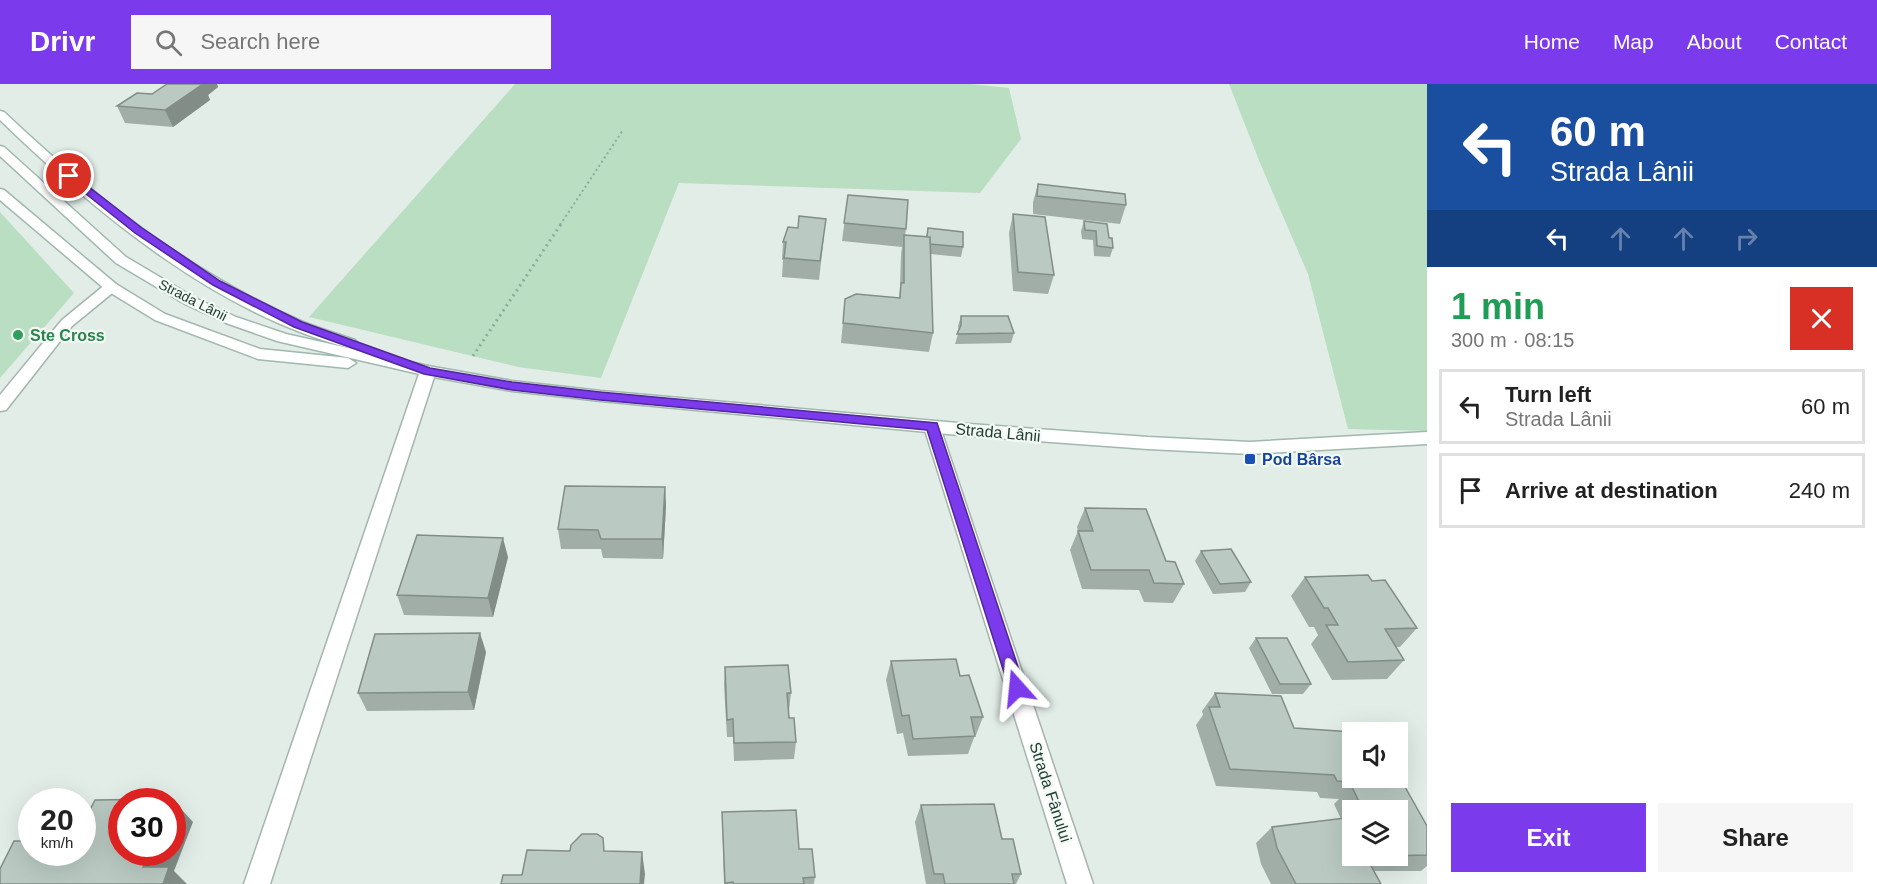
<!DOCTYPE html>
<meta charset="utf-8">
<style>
:root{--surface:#fff;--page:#f6f6f6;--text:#222;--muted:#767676;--line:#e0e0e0;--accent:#7c3aed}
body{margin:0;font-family:Arial,sans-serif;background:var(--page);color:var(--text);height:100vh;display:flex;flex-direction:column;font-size:22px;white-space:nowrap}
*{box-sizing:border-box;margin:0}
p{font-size:20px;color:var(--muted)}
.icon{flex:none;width:33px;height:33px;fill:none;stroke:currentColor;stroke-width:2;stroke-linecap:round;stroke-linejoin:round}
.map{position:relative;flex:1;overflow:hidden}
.details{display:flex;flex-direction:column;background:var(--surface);width:450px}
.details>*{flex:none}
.hud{background:#1a4fa0;color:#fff;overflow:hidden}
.tools{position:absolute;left:1342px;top:638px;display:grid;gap:12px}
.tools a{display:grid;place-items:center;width:66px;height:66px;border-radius:0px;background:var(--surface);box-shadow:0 6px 24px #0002;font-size:30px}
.speed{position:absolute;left:18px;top:704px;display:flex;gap:12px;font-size:30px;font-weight:700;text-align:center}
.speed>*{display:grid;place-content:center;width:78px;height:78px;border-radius:50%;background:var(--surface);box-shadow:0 6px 24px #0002;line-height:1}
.speed small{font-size:15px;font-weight:400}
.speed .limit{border:9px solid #d22;background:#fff;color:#111}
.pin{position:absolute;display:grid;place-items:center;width:51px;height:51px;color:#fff;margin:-26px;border:3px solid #fff;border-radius:50%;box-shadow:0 2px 6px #0007}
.me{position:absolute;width:66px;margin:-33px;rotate:342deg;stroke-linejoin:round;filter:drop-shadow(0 0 4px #0008)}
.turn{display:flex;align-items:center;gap:21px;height:126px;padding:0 24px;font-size:27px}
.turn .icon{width:78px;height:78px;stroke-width:2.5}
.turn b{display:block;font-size:42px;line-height:51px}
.lanes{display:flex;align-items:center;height:57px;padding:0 24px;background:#0003;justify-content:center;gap:30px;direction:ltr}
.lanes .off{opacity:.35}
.round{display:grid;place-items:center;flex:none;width:63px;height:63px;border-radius:0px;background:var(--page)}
.overview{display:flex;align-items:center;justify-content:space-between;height:102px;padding:0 24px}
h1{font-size:36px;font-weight:700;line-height:45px;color:#1e9e55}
.cta{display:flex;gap:12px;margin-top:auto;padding:12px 24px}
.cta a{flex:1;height:69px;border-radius:0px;background:var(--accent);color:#fff;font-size:24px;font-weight:700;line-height:69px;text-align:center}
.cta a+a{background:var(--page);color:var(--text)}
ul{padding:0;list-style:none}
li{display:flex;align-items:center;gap:18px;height:75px;margin:0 12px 9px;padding:0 12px;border:3px solid var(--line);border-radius:0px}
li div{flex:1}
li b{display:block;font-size:22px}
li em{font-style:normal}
header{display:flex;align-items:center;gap:36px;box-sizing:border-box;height:84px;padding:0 30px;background:var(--accent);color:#fff}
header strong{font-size:28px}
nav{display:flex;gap:33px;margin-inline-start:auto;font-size:21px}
.search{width:420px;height:54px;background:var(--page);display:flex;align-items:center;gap:15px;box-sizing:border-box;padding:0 21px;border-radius:0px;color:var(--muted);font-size:22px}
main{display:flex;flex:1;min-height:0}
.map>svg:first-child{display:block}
</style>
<header>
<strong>Drivr</strong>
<div class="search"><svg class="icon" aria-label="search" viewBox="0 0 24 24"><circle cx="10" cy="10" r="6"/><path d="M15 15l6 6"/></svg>Search here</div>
<nav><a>Home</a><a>Map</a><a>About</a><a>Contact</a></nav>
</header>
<main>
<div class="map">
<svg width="1427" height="800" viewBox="0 0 1427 800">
<rect width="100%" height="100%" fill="#e2ede7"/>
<path fill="#badec1" d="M515 0H970L1009 4 1021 55 980 109 679 99 601 294 518 283 309 233Z
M1229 0H1427V347L1348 345 1308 190 1260 79Z
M0 128 74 209 0 294Z"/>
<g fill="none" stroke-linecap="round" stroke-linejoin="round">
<g stroke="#a5b5ae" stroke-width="3">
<path id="service" d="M111 199 116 200 118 203 116 206 72 242 6 326 0 327V311L62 236 106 200Z"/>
</g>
<g stroke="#a5b5ae" stroke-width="3">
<path id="minor" d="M428 282 436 287 270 800H244L420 287Z
M932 337 938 339 940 343 1093 800H1067L924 343 926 339Z"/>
</g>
<g stroke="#a0b8ae" stroke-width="3">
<path id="secondary" d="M0 27 4 28C93 112 190 189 303 238 320 245 338 250 355 256L358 259 350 264C217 230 96 129 0 36Z
M0 62 4 63 126 173 195 214 236 233 286 250 428 282 512 297 601 307 969 340 1148 353 1250 358 1427 348V360L1250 370 1148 365 969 352 601 317 512 307 428 292 277 257 226 239 185 220 116 179 0 72Z
M0 105 4 106 116 200 165 230 260 265 348 274 356 279 348 284 258 275 155 236 106 206 0 116Z"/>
</g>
<path stroke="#82b19e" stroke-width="2" stroke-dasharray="2 3" stroke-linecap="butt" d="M560 141 623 46"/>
<path stroke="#82b19e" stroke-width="3" stroke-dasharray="2 4" stroke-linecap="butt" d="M473 272 561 140"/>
<use href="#service" fill="#fff" fill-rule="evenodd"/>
<use href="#minor" fill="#fff" fill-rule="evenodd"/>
<use href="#secondary" fill="#fff" fill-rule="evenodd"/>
</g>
<path fill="#a0aea7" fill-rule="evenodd" d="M167 0H217L218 3 208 11 210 16 173 43 125 39 117 22 152 10Z
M1038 100 1126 121 1120 140 1033 130V118Z
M848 111 906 145 905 151 926 153 928 144 963 163 961 173 930 170 933 249 929 268 841 259 845 215 899 214 900 204 901 170 902 163 842 157Z
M1013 130 1054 191 1048 210 1013 207 1009 149Z
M1084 137 1109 154 1113 164 1110 173 1094 172 1093 156 1082 155 1081 147Z
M824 153 819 196 782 193 783 176H782L783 158Z
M961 232 1014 249 1011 259 955 260 959 247 958 242Z
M665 403 666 422 663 475 603 474 601 465H561L558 445Z
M1085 424 1166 477 1184 500 1173 519 1144 518 1139 506 1082 505 1070 466 1078 447 1077 443Z
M1201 467 1251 498 1245 508 1213 510 1195 477Z
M508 473 493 533 404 531 397 511Z
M1305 493 1372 497 1417 544 1400 563H1396L1404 576 1387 595 1332 596 1311 560 1318 551 1314 543H1309L1291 512Z
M1256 554 1311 600 1303 610H1272L1249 564Z
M486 568 474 626 367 627 358 609Z
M891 577 960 592 983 633 976 651H975L968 670 908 672 903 649 897 650 886 596Z
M725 583 791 609 789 627V634L796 658 794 675 734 677 733 653H727L724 601Z
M1215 609 1294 644 1379 700 1375 703 1427 742V782L1421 787H1374L1381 800H1271L1261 780 1256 759 1272 743 1341 735 1334 720 1339 715 1320 714 1317 708 1216 702 1196 641 1203 631 1202 627ZM1353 726H1398V771H1353Z
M921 721 1002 755 1021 790 1016 800H926L915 738Z
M722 728 799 765 815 793 814 800H724Z"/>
<path fill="#828d88" d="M203 0H217L218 3 208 11 210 16 173 43 165 26Z
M665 403 666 422 663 475 662 455Z
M503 454 508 473 493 533 488 514Z
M480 549 486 568 474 626 468 608Z
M172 715 193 738 174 787 187 800H162L143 783 149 768H172V717H171Z
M642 768 645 790 644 800H640Z"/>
<path fill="#bacac2" stroke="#828d88" stroke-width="1.5" d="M167 0H203L165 26 117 22 137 9 152 10Z
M1038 100 1125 110 1126 121 1037 112Z
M848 111 908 116 906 145 844 139Z
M1013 130 1045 133 1054 191 1018 188Z
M799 132 826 135 820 177 784 174 786 158H783L788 143 798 144Z
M1084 137 1107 140 1109 154H1112L1113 164 1097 162 1096 147 1085 146Z
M928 144 963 148V163L930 160V153H927Z
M904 151 930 153 933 249 843 239 845 215 856 210 900 214 901 199H904Z
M961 232H1008L1014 249 957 250 961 241Z
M565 402 665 403 662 455H601L598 446 558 445Z
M1085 424 1146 425 1166 477 1175 478 1184 500 1154 499 1149 486H1091L1078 447H1093Z
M417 451 503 454 488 514 397 511Z
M1231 465 1251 498 1220 500 1201 467Z
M1368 491 1372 497 1385 496 1417 544 1385 545 1404 576 1348 578 1326 541H1338L1328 524H1324L1305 493Z
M480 549 468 608 358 609 375 550Z
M1256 554H1287L1311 600H1280Z
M956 575 960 592 969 591 983 633H971L975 652 913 655 909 631 902 632 891 577Z
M788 581 791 609H787L789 634H794L796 658 734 659 733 635 727 636 725 583Z
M1215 609 1281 612 1294 644 1353 648V693H1376L1379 700 1337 697 1334 691 1230 685 1209 623H1220Z
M1352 703H1405L1427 742V771L1386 772 1398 771V726H1363Z
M172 715 171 717H122V768H149L143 783H169L163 800H0V785L14 757H32V768H82V741L95 716Z
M994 720 1002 755H1013L1021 790H1012L1014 800H945L943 790H934L921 721Z
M796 726 799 765H812L815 793 803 794 804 800H734L733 798 725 799 722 728Z
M1345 734 1353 748V771H1365L1381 800H1296L1277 764 1272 743Z
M582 750H597L603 754 604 767 642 768 640 800H501L503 791H522L527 766 570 767 571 761Z"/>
<path fill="#7c3aed" stroke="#51269a" stroke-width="1.5" d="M66 90H72L142 144 220 197 302 238 430 284 512 298 600 308 937 339 1025 604 1023 609 1017 611 1011 609 1009 604 927 346 600 316 512 306 424 290 294 243 213 201 135 149 66 94Z"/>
<circle fill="#2e9e5b" stroke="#f3f9f5" stroke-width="2" cx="18" cy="251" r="6"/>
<rect fill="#1a4fb4" stroke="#f3f9f5" stroke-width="2" x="1244" y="369" width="12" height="12" rx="3"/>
<g text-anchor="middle" stroke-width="4.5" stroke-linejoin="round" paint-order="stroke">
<g font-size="14" fill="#223e34" stroke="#f3f9f5">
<text transform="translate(193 216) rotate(27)" y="5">Strada Lânii</text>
</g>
<g font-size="16" font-weight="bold" fill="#27864d" stroke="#f3f9f5" text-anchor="start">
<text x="30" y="257">Ste Cross</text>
</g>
<g font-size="16" fill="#223e34" stroke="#f3f9f5">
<text transform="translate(998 348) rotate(5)" y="6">Strada Lânii</text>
<text transform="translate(1051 708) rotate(72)" y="6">Strada Fânului</text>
</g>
<g font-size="16" font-weight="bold" fill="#164399" stroke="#f3f9f5" text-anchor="start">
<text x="1262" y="381">Pod Bârsa</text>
</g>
</g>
</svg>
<div class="tools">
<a><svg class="icon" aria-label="sound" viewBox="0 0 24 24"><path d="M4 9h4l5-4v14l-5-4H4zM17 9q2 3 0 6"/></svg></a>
<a><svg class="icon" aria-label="layers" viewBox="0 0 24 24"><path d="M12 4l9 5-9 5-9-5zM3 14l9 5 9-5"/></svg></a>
</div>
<div class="speed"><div>20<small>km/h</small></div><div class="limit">30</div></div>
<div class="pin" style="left:69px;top:92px;background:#d93025"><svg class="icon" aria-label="arrive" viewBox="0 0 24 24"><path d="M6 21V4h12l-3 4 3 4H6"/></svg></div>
<svg class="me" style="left:1017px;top:604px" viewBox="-20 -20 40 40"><path d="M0-17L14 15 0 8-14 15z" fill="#7c3aed" stroke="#fff" stroke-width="4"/></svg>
</div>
<section class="details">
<div class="hud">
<div class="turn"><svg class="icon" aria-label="left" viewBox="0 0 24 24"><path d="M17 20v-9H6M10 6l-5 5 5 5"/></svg><div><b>60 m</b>Strada Lânii</div></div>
<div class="lanes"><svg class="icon" aria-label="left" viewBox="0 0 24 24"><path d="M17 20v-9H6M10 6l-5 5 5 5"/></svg><svg class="icon off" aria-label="ahead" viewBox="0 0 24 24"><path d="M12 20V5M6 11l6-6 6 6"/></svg><svg class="icon off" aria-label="ahead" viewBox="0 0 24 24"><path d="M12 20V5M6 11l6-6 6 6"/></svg><svg class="icon off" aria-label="right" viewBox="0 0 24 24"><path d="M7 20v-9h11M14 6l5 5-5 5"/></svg></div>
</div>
<div class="overview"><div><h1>1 min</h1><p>300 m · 08:15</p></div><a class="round" style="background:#d93025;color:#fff"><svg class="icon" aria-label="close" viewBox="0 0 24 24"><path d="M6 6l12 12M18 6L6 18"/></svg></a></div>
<ul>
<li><svg class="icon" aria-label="left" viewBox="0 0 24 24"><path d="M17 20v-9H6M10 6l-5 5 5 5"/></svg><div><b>Turn left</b><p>Strada Lânii</p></div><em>60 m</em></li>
<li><svg class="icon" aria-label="arrive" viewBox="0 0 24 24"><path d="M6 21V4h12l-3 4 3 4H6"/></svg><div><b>Arrive at destination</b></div><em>240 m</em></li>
</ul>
<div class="cta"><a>Exit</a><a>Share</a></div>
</section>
</main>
